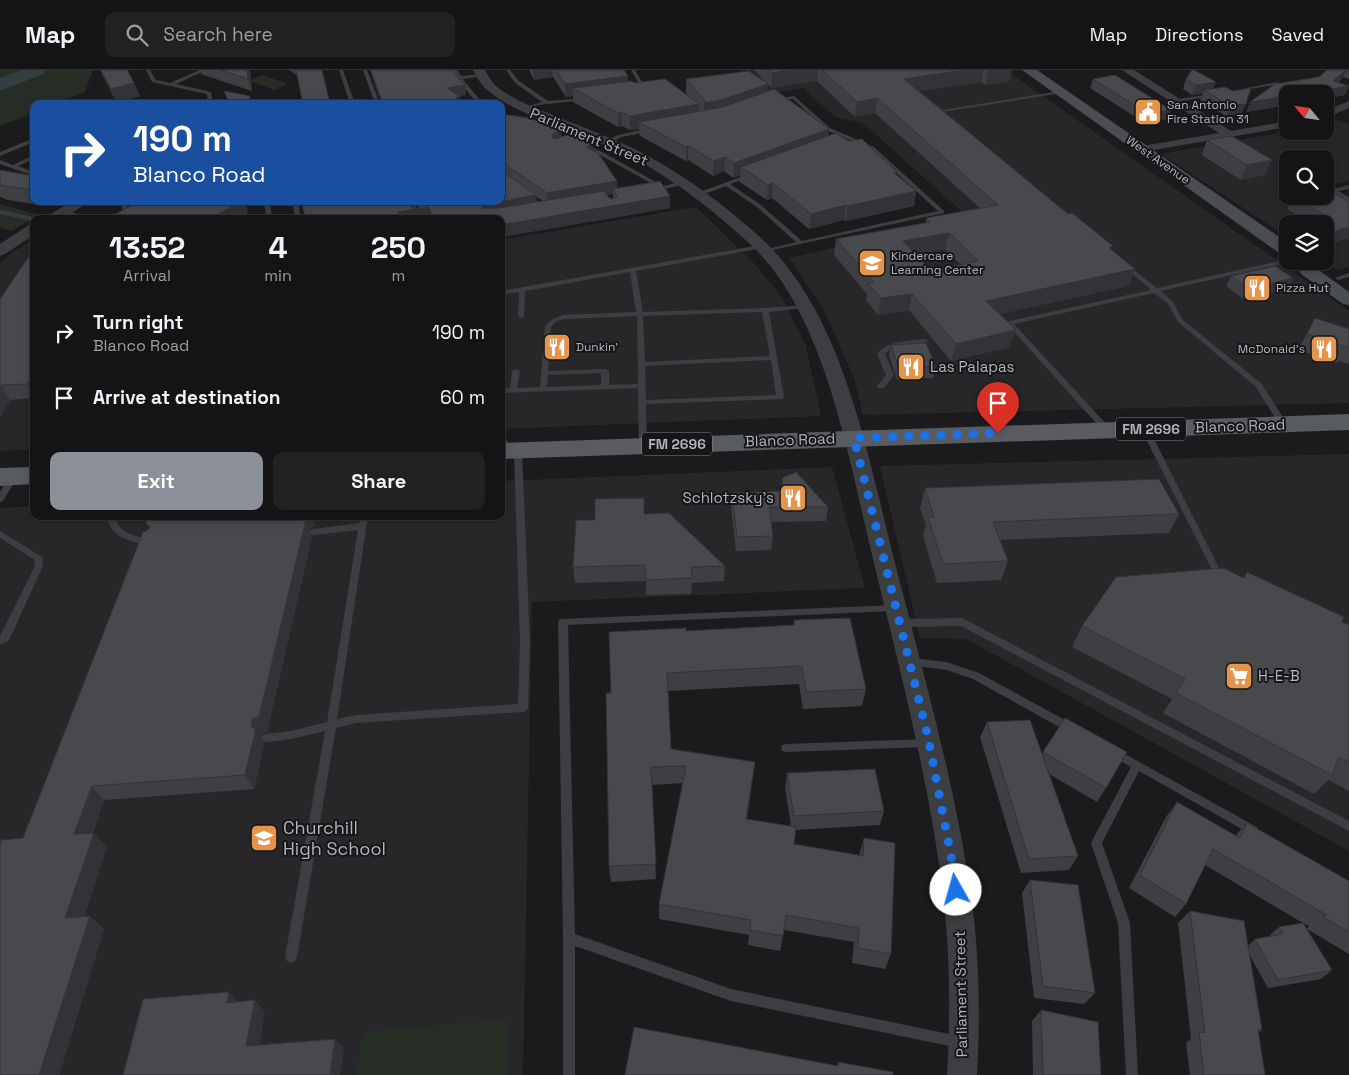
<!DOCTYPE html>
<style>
:root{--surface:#141416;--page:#212123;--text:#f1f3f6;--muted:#9d9ea1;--line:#333335;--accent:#8c9099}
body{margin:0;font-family:"Space Grotesk",sans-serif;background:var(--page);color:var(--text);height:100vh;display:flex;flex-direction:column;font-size:19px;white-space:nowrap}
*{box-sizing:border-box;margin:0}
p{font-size:16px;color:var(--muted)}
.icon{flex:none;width:28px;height:28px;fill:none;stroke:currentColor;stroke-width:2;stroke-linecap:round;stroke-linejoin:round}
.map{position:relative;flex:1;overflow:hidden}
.side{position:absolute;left:30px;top:145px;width:475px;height:305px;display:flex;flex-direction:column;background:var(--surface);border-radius:10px;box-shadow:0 2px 8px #0003,0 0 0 1px var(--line)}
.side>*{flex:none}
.banner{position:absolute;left:30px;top:30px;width:475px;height:105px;border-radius:10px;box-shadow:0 2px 8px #0003,0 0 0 1px var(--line);background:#1a4fa0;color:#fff;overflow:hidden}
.needle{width:32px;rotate:299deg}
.fabs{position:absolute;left:1279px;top:15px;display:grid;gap:10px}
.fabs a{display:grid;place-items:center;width:55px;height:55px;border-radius:10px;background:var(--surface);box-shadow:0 2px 8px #0003,0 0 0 1px var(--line);font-size:25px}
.pin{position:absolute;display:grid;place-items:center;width:42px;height:42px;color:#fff;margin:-51px -21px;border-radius:50% 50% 50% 0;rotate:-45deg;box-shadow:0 0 5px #0007}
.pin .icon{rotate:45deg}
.me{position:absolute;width:55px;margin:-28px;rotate:353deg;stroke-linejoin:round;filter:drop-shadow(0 0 4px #0008)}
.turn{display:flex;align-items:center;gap:18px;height:105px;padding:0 20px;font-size:22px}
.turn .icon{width:65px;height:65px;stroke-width:2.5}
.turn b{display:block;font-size:35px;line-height:42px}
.eta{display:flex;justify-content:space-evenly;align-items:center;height:85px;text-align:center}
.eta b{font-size:30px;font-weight:700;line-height:35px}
.primary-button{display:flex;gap:10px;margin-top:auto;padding:10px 20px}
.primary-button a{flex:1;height:58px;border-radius:10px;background:var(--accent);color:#fff;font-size:20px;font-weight:700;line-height:58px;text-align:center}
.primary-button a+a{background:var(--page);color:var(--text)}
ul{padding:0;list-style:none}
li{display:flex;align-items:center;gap:15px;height:65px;padding:0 20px}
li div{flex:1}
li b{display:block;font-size:19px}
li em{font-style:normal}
header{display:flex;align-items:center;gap:30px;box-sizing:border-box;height:70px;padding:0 25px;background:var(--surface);border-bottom:1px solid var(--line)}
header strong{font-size:24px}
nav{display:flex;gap:28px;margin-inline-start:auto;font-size:18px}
.search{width:350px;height:45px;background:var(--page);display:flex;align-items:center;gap:12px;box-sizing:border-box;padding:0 18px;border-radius:10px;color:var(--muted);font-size:19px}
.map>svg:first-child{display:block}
</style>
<header>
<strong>Map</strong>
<div class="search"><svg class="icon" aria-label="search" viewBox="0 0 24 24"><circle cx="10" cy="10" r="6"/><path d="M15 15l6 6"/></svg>Search here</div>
<nav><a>Map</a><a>Directions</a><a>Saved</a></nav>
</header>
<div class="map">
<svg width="1349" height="1005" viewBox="0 0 1349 1005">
<rect width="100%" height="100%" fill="#1b1b1d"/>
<path fill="#27272a" d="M745 0H1006L1349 241V333L863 345 854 308 823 238 789 188 955 150 961 141 863 53 835 47 803 18 767 24Z
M1338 50 1349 55V111L1325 116V89H1288V126H1325L1349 140V197L1337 200 1324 191 1325 154H1288L1287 167 1161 84 1290 61H1325V53Z
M696 137 752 191 781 226 806 276 821 346 501 359V170Z
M34 169V379L0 381V194L10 184Z
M1349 384V781L966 569 920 568 880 396Z
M832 397 865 518 532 532 523 1005H0V438L34 436V446H501V411Z"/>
<path fill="#252d25" d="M0 0H93L85 22 55 34H34V43L0 56Z
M262 5 288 14 275 20 249 11Z
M0 134 38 145 12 161 0 158Z
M507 949 506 1005H357L362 962Z"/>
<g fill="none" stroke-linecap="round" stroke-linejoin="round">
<path stroke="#333e42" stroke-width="4" d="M0 142 33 149"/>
<path fill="#333e42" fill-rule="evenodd" d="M21 0H46L43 4 0 21V8Z"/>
<path fill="#3c3e41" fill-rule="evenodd" d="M146 0H150L156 10 170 13 200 0H206L176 14 211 22 213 34H208L207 24 152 12Z
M339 0H343L355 34H350Z
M363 0H367L380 34H375Z
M445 0H457L461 6 483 4V6L463 9 474 23 484 34H479L470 25 453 2Z
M506 0H510L519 11 548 31 585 28 587 29 585 30 538 35 522 40V38L542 32 515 13Z
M631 0H635L647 20V21H640V20L642 19Z
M1277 12 1279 13V14L1239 21 1237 20Z
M1060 21H1062V23L943 42 948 46 945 48 936 41Z
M1212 24H1214V26L1175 32 1172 30Z
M794 26 830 58 874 77 944 141V143L763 182V180L796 172 757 137 726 116 699 126 697 125V123L749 104H753V106L730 114 761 135 802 171 938 141 870 79 826 60 793 29 777 30 775 29Z
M650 58 653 60 652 61 622 67 607 74 604 72 618 65Z
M34 68V72L0 86V82Z
M582 73 604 83 663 116 684 111 687 113 663 120 651 121V119L658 117 600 85 580 76 579 75Z
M34 85V89L18 96 34 102V106L0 94V90L13 95Z
M1349 115V119L1338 121 1349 127V132L1330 120Z
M120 131H126L130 146 127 149H119L124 145Z
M264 131H270L272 149H266Z
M292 131H298L301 149H295Z
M408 131H414L421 149H415Z
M64 139 88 148 89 149H80L62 142 61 141Z
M761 175 763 176V178L636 201 643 242 765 238 806 235 807 236 804 238 769 242 784 327 783 329 646 334 647 375 643 378 639 375 638 318 501 323V319L510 318 512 301 516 299 520 301 517 318 540 317 545 256 553 249 563 245 636 242 630 202 525 221 524 246 521 248 518 246 519 222 501 225V221ZM762 242 770 286 645 292 643 246ZM637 246 638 314 609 315V301L605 299 548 301 551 257 557 251 564 249ZM771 290 776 325 646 330 645 296ZM601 303V315L547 317 548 305Z
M1288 189V191H1291L1290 192 1161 221 1173 232 1183 250 1262 314 1287 354 1283 356H1280L1256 317 1178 252 1168 234 1154 223 1014 254 1110 358 1111 360 1110 362H1104L1006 253 1009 251 1151 220 1123 196V194L1125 193 1157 218Z
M1349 203V207L1338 210 1335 208Z
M925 269 928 271 927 272C913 275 895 273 885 284L894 305 884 318H878L877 316 886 305 877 284C888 270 909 271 925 269Z
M1142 357H1148L1149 359 1219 498 1227 502 1228 504 1227 506 1224 507 1213 502 1141 359Z
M501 364 505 366 512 381 511 383H505C501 376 501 371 501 364Z
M518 378 522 381 530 572 528 638 526 641 523 642 356 653 336 658 297 887 295 891 291 893 287 891 285 887 325 661 291 669 266 672 262 671 261 668 262 665 266 664 291 661 327 652 358 460 313 465 309 462 313 459 359 453 360 446H368L337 649 356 645 518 634 520 572 514 381Z
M14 403 18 406 3 431 0 432V422L11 404Z
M107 446H115C119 466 138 466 154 470L155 472 151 475C132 473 110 468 107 446Z
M0 461 42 487 43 489 42 498 10 568 8 571 0 575V566L34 498 35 490 0 468Z
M895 535 898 536 900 538 898 540 895 541 568 555 575 864 731 919 959 966 963 968 965 972 963 976 959 978 731 931 575 876V1005H563V868L558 552 560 549Z
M962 548 1349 751V761L961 556 900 557 897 556 895 553 897 550 900 549Z
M910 588 947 592 979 603 1076 656 1077 659 1076 662 1072 663 1068 662 973 609 947 600 907 595 905 592 907 589Z
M927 669 931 670 932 673 931 676 927 677 786 682 782 681 781 678 782 675 786 674Z
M1114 678 1257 757 1258 760 1257 763 1253 765 1249 763 1139 701 1102 773 1130 853 1138 1005H1126L1118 853 1091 773 1131 697 1110 685 1109 682 1110 679Z"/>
<path fill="#3c3e41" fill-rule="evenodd" d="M1122 0H1134L1231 61 1288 51V57L1142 82 1138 81 1137 79 1142 76 1219 63Z
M1349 31V38L1325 48V41Z"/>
<path fill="#3c3e41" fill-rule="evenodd" d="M473 0H485C488 5 491 11 495 15 510 28 530 36 548 43 581 57 617 69 648 86 689 109 726 136 761 168 844 244 868 388 895 493 921 595 950 696 967 800 979 867 981 937 977 1005H947C951 938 950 868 940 801 925 695 898 592 873 489 849 391 826 244 750 174 715 142 680 114 639 91 608 74 572 63 539 49 521 41 502 33 487 20 481 15 477 7 473 0Z
M73 131H91L61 149H42Z
M34 154V165L5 184 0 186V174L29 155Z"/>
<path fill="#4a4d51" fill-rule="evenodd" d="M1022 0H1037L1288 173V186L1282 185Z
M1293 191H1310L1313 196 1349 222V235L1343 234 1301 204Z"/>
<path fill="#585b60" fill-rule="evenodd" d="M1349 344V360L501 389V373Z
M34 397V414L0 416V398Z"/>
</g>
<path fill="#3e3f42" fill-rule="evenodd" d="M100 0H127L134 13 140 26 117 33Z
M200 0H250L252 21 201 4Z
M290 0H322L330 34H303L297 6Z
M370 0H451L465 15 466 25 460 26 461 34H382Z
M529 0H624L628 6V11L689 27 686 23V9L766 13 754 0H1012L1010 11 985 15 981 12 919 21 1135 199 1129 216 999 244 1010 277 951 291 909 240 878 245 866 230 867 224 834 185 836 169 926 153V148L980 138 875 43 855 47 817 11 771 18 768 14 767 22 828 66 848 71 897 102 896 104 916 121 914 136 846 151 844 150 809 159 772 128 767 130 740 112V105L733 108 724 101 713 106 688 90 686 91 640 66 639 59 630 60 622 56 618 57 573 32V26L566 27 553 7 534 10ZM945 179 961 195 931 201 916 185Z
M1327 0H1349V9L1343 7 1338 13 1345 25 1246 42 1319 7Z
M1093 9 1168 49 1145 53 1090 18Z
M1186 9 1216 12 1213 19 1242 43 1226 46 1200 30 1203 23 1192 25 1183 19Z
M501 44 561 67 593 81 618 118 670 138 501 167V149H306L301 131 411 138H418L416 131H501L506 104 501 98ZM613 124V129L609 128 607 125ZM536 127 540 129 543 131 537 132Z
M1207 70 1265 105 1241 110 1202 85Z
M0 100 34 106V131H45L39 135 8 130 0 127Z
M1294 126H1325L1349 168 1325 175V154H1306L1307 151 1287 139Z
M34 183V328L10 330 0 347V229Z
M1231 206 1288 219 1243 229 1226 216Z
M1315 248 1349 259V294L1338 291 1337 293 1298 280Z
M891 275 936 297 933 308 897 309 889 286Z
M782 408 828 437 826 451 771 452 773 466 771 480 736 481 731 437 732 423 781 422Z
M925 418 1179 444 1169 463 1000 470 1008 491 1001 510 937 513 923 466 926 455 920 438Z
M644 444 725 496 724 511 692 513 691 524 646 525V511L575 513 573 497 595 450Z
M181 446H311L315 455 309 460 312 467 267 662 262 663 260 666 264 674 254 719 104 730 93 763H94L107 777 84 847 90 846 104 859 59 1005 23 768 146 461 149 458 146 453Z
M794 550 866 619 862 636 803 639 799 614 668 621 671 679 755 692 747 749 791 756 785 718 787 703 884 741 880 755 795 760 794 774 859 785 864 768 891 884 885 899 852 893 854 872 784 860 780 881 748 875 749 865 659 849V834L683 713 652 715 656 809 611 812 609 796 611 623 686 561 793 555Z
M1342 552 1349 555V721L1328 710 1314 724 1163 643 1172 629 1072 577 1082 556Z
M1065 648 1106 718 1097 732 1049 704 1078 786 1069 800 1021 803 980 667 987 652 1042 684Z
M1177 732 1235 766 1247 753 1349 811V884L1307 859 1332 900 1321 909 1268 918 1249 884 1262 960 1258 963 1265 1005H1190L1186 973 1191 969 1178 853 1190 841 1248 876 1255 869 1270 867V865L1279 857 1303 853 1205 795 1186 834 1175 847 1129 818 1166 747ZM1303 853 1309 856 1307 859Z
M1030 810 1095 923 1084 934 1034 928 1022 823Z
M1041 940 1101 1005H1033L1032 951Z"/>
<path fill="#323336" d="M247 0H250L252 21 248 9Z
M533 0H552L553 7 534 10Z
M792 0H818L817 11 771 18 772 3Z
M964 0H983L981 12 902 24 904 9Z
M989 0H1012L1010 11 985 15Z
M1346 0H1347L1343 7 1330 19 1349 16 1345 25 1325 29V24H1303L1333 11Z
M628 6V19L572 18 573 26 566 27 565 14Z
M1216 12 1212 21 1204 20 1203 23 1192 25 1196 15Z
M134 13 140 26 117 33 111 19Z
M768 14 767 28 704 47V33Z
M465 15 466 25 449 28 447 18Z
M460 26 461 34H448L456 28Z
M1288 26V35L1246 42 1250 32Z
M877 28 875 43 855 47 857 32Z
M699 34V48L639 52V59L630 60V46Z
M1246 34 1242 43 1226 46 1230 36Z
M1171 40 1168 49 1145 53 1148 44Z
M621 42 622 56 618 57V43Z
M829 59 828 73 741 97 740 105 733 108 734 93Z
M561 60 562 72 554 75 552 67 553 64Z
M593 74 594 86 586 77Z
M688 76V90L686 91V77Z
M725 87 724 101 713 106 714 91Z
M1272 90 1265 105 1241 110 1247 95Z
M617 111 618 123 613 119V124L548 135 547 123Z
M773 113 772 128 767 130 768 115Z
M916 121 914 136 846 151 848 136Z
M536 125 537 137 485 147 482 138 483 135Z
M670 126V138L501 167V155Z
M37 131H45L39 135Z
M240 131H246L248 143 239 149H211Z
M846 135 844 150 809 159 811 144Z
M429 137 431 149H400L398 142Z
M312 144 313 149H306L305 146Z
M1349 157V168L1325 175 1332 162Z
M949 163 945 179 900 188 903 171Z
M1135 199 1129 216 982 248 986 231Z
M1293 208 1288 219 1243 229 1248 219Z
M912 224 909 240 878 245 881 228Z
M1016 260 1010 277 951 291 956 274Z
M34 301V325L27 314Z
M1 315 10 330 0 347V316Z
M301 446H311L315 455 309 460 312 467 267 662 262 663 260 666 264 674 254 719 245 705 251 652Z
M92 716 104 730 87 778 74 764Z
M94 763 107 777 79 861 65 848Z
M90 846 104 859 59 1005H39Z
M229 922 240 934 227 933Z
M255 930 265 942 257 987 246 976Z
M335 969 344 979 340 1005H330Z"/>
<path fill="#48494d" stroke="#323336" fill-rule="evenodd" d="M101 0H116L115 1 119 0H127L134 13 111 19Z
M220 0H247L248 9Z
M296 0H322L330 33 328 34H303Z
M371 0H451L465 15 447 18 460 26 456 28 459 30 448 34H383Z
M556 0H624L628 6 565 14Z
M769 0H792L772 3Z
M822 0H964L904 9 1068 144 1072 143 1113 176 1109 178 1135 199 986 231 1016 260 956 274 912 224 881 228 868 214 874 212 836 169 930 152 926 148 998 135 877 28 857 32ZM949 163 978 191 931 201 903 171Z
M1192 0H1194L1216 12 1196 15 1186 9Z
M1327 0H1346L1333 11 1349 16 1303 24H1288V26L1250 32 1275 14 1319 7Z
M749 1 768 14 721 30 704 33 706 32 686 9Z
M1115 5 1171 40 1148 44 1093 9Z
M665 9 699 34 630 46 621 42 618 43 572 18 632 11 634 13Z
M1225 17 1233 21 1251 18 1246 34 1230 36 1204 20Z
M774 19 829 59 734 93 725 87 714 91 688 76 686 77 639 52 723 37Z
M224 21 250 26V34H230Z
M501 44 529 48 561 60 553 64 552 67 554 69 570 64 593 74 586 77 598 83 617 111 547 123 509 97 501 88Z
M836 63 848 71 862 69 897 102 894 103 916 121 848 136 846 135 811 144 773 113 768 115 741 97Z
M1232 66 1272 90 1247 95 1207 70Z
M0 100 34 106V119L31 120 0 115Z
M501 100 536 125 483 135 482 138H499L604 121 609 128 613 129 617 126 613 119 660 111 670 126 501 155V149H433L429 137 398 142 401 149H313L312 144 305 146 301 131H409L411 138H420L418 131H501Z
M1325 119H1328L1349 132V157L1332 162 1325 157V154H1320L1309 147 1323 144 1294 126H1325Z
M139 131H240L211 149H107Z
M284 145V149H259Z
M34 183V242L30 247H34V301L27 314 1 315 0 316V229L30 185Z
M1275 196 1293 208 1248 219 1231 206Z
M1315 248 1349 259V275H1347L1346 277 1307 264Z
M926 273 936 297 899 298 891 275Z
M796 402 828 437H769L773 466 737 467 732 423 784 421 782 408Z
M1159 409 1179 444 993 452 1008 491 943 494 928 447H934L925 418Z
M644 428V444L669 443 725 496 691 497 692 508 646 510 645 495 573 497 576 450H595V429Z
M181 446H301L306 450 259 647 253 648 251 652 252 657 256 659 245 705 92 716 74 764 94 763 65 848 90 846 39 1005H0V773L1 770 23 768 143 462 146 461 151 457 146 453 148 448Z
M1223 498 1244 508 1247 502 1344 547 1342 552 1349 555V692L1339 687 1332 705 1176 623 1185 609 1082 556 1116 507Z
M850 548 866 619 806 622 802 596 667 603 671 679 755 692 746 749 796 757 794 774 863 786 864 768 895 773 891 884 858 878 859 858 786 845 783 866 750 860 751 850 659 834 686 696 651 697 656 794 609 796 606 623H611L609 562 686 558V561L795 555 794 550Z
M1065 648 1127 682 1106 718 1043 682Z
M1030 650 1078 786 1029 789 987 652Z
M875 699 884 741 794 746 787 703Z
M1177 732 1240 768 1247 753 1349 811V862L1322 846 1327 845 1213 779 1186 834 1140 805Z
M1030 810 1078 815 1095 923 1043 916Z
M1190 841 1244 851 1262 960H1258L1265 1005H1204L1199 962 1205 963Z
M1303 853 1332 900 1278 910 1255 869 1283 864 1279 857Z
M229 922 227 933 255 930 246 976 335 969 330 1005H123L143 929Z
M1041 940 1098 952 1101 1005H1043Z
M634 957 838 996V992L893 1002V1005H625Z"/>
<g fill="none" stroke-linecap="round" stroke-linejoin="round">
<path stroke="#1a73e8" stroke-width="9" stroke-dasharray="0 16.2" d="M956 820 954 801 928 667 854 368 998 363"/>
</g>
<defs>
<g id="civic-square" transform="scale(1.4375)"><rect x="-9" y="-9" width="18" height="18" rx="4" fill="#e4954b" stroke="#161618"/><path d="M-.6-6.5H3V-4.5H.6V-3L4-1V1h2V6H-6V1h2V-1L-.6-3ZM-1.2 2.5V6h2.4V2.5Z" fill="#fff"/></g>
<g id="school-square" transform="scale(1.4375)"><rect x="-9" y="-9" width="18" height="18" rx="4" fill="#e4954b" stroke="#161618"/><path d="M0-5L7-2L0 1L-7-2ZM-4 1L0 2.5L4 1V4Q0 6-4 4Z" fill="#fff"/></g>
<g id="restaurant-square" transform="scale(1.4375)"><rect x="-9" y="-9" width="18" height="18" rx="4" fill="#e4954b" stroke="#161618"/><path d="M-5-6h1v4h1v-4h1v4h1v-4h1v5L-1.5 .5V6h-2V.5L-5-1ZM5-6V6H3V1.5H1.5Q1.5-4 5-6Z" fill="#fff"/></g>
<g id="supermarket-square" transform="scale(1.4375)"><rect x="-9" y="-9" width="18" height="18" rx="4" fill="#e4954b" stroke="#161618"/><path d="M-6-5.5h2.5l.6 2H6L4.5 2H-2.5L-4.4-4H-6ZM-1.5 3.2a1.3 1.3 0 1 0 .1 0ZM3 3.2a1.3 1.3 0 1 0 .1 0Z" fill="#fff"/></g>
</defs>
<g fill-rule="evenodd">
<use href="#civic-square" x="1148" y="42"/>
<use href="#school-square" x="872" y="193"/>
<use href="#restaurant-square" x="1257" y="218"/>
<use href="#restaurant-square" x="557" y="277"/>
<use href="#restaurant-square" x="1324" y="279"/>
<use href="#restaurant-square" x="911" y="297"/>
<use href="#restaurant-square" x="793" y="428"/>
<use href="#supermarket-square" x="1239" y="606"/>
<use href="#school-square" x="264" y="768"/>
</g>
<g text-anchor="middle" stroke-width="4" stroke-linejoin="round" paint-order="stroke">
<g font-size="12" fill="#aeb5bb" stroke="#161618" text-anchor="start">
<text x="1167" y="39">San Antonio<tspan x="1167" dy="14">Fire Station 31</tspan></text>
<text x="891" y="190">Kindercare<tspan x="891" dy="14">Learning Center</tspan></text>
<text x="1276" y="222">Pizza Hut</text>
<text x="576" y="281">Dunkin'</text>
<text x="1305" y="283" text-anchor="end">McDonald's</text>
</g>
<g font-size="12" fill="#aeb5bb" stroke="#161618">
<text transform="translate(1158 90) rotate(35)" y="4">West Avenue</text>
</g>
<g fill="#161618" stroke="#80858a" stroke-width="1">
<rect x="1116" y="347.5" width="70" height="23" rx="4"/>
<rect x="642" y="362.5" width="70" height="23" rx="4"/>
</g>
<g font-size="14" font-weight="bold" fill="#aeb5bb">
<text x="1151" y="364">FM 2696</text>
<text x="677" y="379">FM 2696</text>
</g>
<g font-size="15" fill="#aeb5bb" stroke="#161618">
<text transform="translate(589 67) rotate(23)" y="5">Parliament Street</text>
<text transform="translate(1240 356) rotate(-2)" y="5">Blanco Road</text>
<text transform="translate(790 370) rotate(-2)" y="5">Blanco Road</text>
<text transform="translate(961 924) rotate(-91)" y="5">Parliament Street</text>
</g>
<g font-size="15" fill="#aeb5bb" stroke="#161618" text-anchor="start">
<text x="930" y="302">Las Palapas</text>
<text x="774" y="433" text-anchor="end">Schlotzsky's</text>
<text x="1258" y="611">H-E-B</text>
</g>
<g font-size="18" fill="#aeb5bb" stroke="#161618" text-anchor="start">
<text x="283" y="764">Churchill<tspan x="283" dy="21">High School</tspan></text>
</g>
</g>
</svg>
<div class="fabs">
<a><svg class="needle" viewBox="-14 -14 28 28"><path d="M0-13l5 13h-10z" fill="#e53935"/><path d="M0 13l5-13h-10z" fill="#9d9ea1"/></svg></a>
<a><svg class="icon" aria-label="search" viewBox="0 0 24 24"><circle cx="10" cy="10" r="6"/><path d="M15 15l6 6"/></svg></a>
<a><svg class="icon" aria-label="layers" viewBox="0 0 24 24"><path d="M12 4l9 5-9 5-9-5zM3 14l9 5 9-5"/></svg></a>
</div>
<div class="pin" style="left:998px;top:363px;background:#d93025"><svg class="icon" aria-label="arrive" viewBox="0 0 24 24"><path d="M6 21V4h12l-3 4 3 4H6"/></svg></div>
<svg class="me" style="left:956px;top:820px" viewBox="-20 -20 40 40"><circle r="19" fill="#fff"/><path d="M0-13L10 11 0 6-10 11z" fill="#1a73e8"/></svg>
<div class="banner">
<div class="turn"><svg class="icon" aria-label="right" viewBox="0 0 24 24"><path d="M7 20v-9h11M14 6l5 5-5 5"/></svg><div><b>190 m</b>Blanco Road</div></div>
</div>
<section class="side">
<div class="eta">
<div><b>13:52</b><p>Arrival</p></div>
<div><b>4</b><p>min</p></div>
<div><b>250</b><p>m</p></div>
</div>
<ul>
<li><svg class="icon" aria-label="right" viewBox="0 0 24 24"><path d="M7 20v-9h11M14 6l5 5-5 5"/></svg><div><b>Turn right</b><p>Blanco Road</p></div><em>190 m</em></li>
<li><svg class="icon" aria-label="arrive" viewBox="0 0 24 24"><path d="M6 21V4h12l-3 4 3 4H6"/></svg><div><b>Arrive at destination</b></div><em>60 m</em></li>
</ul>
<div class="primary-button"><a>Exit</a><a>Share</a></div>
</section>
</div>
